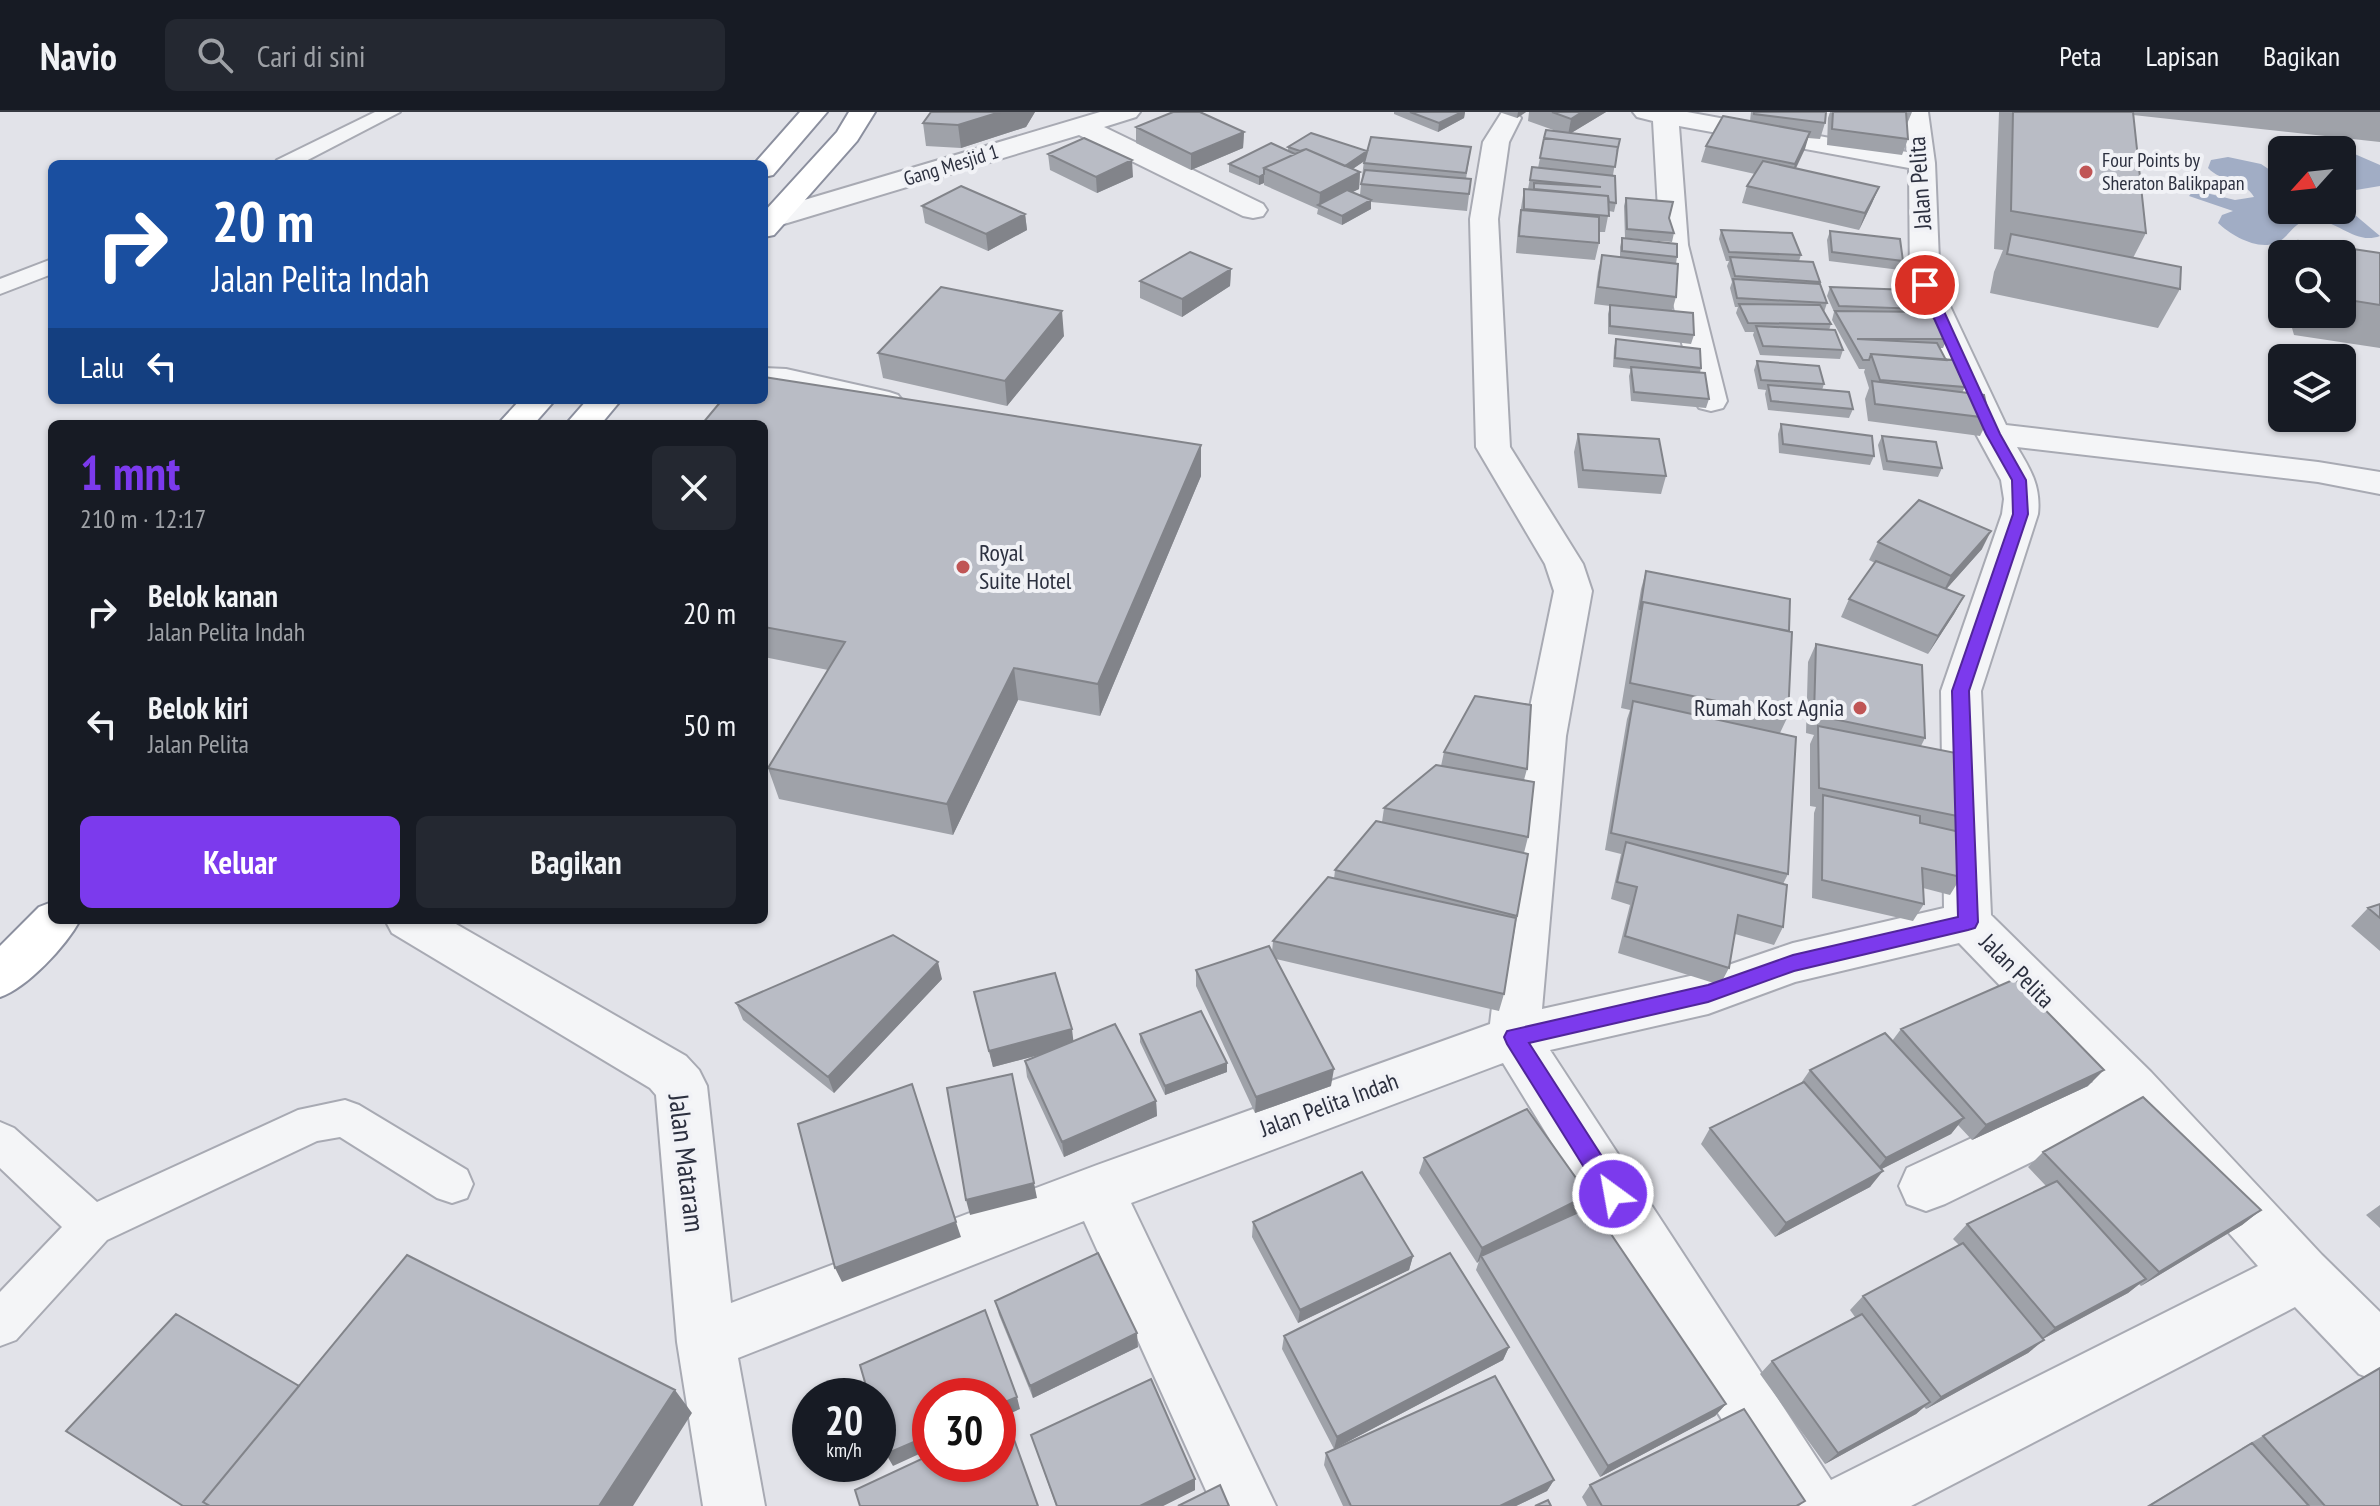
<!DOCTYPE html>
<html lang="id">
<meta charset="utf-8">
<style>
:root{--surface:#171b24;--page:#242831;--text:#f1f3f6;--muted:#9ea1a6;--line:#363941;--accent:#7c3aed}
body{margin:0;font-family:"PT Sans Narrow",sans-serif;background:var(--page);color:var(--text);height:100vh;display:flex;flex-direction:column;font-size:30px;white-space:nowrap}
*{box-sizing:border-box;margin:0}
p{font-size:26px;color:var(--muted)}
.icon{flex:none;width:44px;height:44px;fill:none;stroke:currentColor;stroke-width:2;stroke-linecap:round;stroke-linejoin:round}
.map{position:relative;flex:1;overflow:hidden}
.side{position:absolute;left:48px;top:308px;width:720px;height:504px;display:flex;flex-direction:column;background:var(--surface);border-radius:12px;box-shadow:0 2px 6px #0004}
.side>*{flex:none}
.top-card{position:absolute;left:48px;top:48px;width:720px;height:244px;border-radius:12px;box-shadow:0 2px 6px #0004;background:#1a4fa0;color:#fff;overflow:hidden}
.needle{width:52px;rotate:243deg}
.fabs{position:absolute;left:2268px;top:24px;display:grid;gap:16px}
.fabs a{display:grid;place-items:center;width:88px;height:88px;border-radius:12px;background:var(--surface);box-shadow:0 2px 6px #0004;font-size:40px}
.speed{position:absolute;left:792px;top:1266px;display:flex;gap:16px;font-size:40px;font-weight:700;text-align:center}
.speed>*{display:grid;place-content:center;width:104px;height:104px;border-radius:50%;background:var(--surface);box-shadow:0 2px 6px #0004;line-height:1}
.speed small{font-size:20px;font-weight:400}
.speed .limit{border:12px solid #d22;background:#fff;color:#111}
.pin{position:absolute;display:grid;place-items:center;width:68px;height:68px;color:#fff;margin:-34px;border:4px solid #fff;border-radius:50%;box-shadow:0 2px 8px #0007}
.me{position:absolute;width:88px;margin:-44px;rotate:328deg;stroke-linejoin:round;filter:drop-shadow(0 0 6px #0008)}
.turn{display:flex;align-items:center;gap:28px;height:168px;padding:0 32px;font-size:36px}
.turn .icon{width:104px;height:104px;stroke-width:2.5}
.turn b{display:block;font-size:56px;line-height:68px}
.then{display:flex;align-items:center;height:76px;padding:0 32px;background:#0003;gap:16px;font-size:30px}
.round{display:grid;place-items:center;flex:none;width:84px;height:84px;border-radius:12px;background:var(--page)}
.summary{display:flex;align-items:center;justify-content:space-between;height:136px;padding:0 32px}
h1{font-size:48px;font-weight:800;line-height:60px;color:var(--accent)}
.primary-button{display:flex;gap:16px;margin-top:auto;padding:16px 32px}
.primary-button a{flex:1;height:92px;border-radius:12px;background:var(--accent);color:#fff;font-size:32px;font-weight:800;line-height:92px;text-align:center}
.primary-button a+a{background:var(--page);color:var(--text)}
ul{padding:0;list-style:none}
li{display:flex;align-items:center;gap:24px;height:112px;padding:0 32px}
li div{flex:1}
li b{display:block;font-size:30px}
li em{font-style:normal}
header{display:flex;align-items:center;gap:48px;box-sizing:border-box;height:112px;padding:0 40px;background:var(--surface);border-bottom:2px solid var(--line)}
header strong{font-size:38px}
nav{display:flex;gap:44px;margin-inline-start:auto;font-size:28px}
.search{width:560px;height:72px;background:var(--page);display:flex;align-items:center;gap:20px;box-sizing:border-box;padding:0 28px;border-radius:12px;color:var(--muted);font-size:30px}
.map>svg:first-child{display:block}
</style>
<header>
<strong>Navio</strong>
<div class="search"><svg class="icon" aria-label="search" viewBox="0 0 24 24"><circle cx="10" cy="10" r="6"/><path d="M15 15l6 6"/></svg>Cari di sini</div>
<nav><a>Peta</a><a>Lapisan</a><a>Bagikan</a></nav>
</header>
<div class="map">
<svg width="2380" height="1394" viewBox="0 0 2380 1394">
<rect width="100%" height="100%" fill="#e2e3e9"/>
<path fill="#a1adc5" d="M2350 40 2380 53V74L2350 79 2342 84V41Z
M2228 45 2261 52 2282 66V98H2342V92L2380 124C2356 133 2340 110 2316 108 2300 106 2295 115 2285 125 2266 144 2233 125 2218 111L2222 103 2233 99 2189 84 2194 78 2235 88 2254 85C2245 68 2221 70 2208 56L2211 48Z"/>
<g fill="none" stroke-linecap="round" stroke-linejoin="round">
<g stroke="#a8aab3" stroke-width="4">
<path id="service" d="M375 0H400L300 52H274L277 48Z
M52 147V162L0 182V167Z
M764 256 786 257 889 280 898 283 902 288 898 293 889 296 786 271 764 270Z
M345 988 359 993 467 1058 473 1072 467 1086 452 1091 437 1086 340 1025 317 1029 107 1128 16 1228 0 1234V1180L62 1115 0 1056V1010L14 1016 97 1090 298 998Z"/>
</g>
<g stroke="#a8aab3" stroke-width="4">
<path id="minor" d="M1100 0H1140L1136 5 1104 15 1263 92 1267 98 1263 104 1253 106 1243 104 1079 23 784 112 774 114 764 112V100Z
M1502 0 1517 1 1521 6 1509 30 1498 107 1510 335 1583 452 1592 479 1566 624 1542 897 1708 860 1793 831 1944 796 1941 579 2002 402 2004 387 2001 368 1976 322 1910 173 1909 56 1679 14 1688 133 1727 289 1723 296 1711 299 1699 296 1695 289 1660 133 1653 9 1637 5 1633 0H1687L1907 40 1902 0H1928L1935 51 1940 173 2006 313 2318 350 2380 360V382L2318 370 2017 335C2031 358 2041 375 2038 402L1981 579 1991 803 2151 960 2322 1143 2380 1200V1270L2359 1262 2295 1195 1911 1394H1775L1503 951 1131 1091 1276 1394H1213L1084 1109 738 1246 765 1394H703L677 1230 656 983 650 976 392 821 385 808H449L686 944 699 958 707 974 731 1191 1097 1053 1490 912 1524 624 1554 479 1545 452 1476 335 1470 107 1483 30ZM1959 831 2093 970 1907 1056 1899 1074 1907 1092 1926 1099 1945 1092 2126 1004 2258 1154 1831 1368 1550 938 1708 902 1795 870Z"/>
</g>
<g stroke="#8b8f9e" stroke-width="4">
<path id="trunk" d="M800 0H827L773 63 764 65V52H754Z
M849 0H875L857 29 774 123 764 125V100L837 20Z
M520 288H555L534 312H498Z
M587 288H621L601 312H566Z
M52 790V808H80C66 834 27 876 0 885V834L39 795Z"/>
</g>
<use href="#service" fill="#f4f5f7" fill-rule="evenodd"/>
<use href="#minor" fill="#f4f5f7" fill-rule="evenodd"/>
<use href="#trunk" fill="#fff" fill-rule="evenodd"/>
</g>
<path fill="#9fa2a9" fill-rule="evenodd" d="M931 0H1035L1026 15 961 36 926 34 923 11Z
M1394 0H1465L1464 6 1438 20 1394 2Z
M1499 0H1526L1517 6Z
M1529 0H1606L1571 21 1617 40 1613 63 1616 91 1614 100 1609 99 1605 120H1599V131L1595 148 1516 141 1518 115 1524 77H1528L1532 55 1538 56 1543 31 1559 20 1528 9Z
M1751 0H1826L1825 11 1820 27 1808 26 1795 56 1879 75 1872 91 1859 118 1742 91 1747 74 1755 62 1701 50 1706 34 1750 9Z
M1830 0H1912L1907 12 1908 27 1902 43 1827 33 1828 6Z
M1999 0H2380V30L2133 3 2146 121 2133 146 2180 177 2158 216 1990 181 1994 160 2003 138 1994 137Z
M1136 15 1244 20 1243 36 1191 58 1136 31Z
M1288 35 1367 39 1471 35 1466 67H1471L1467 99 1371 90V97L1342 113 1317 102 1318 97 1264 73V71L1259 73 1229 60V52L1288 39ZM1364 49 1361 72 1360 83 1352 80 1359 77 1360 60 1352 57Z
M1048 42 1133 65 1097 81 1050 58Z
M1626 86 1669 106 1674 121 1672 130 1625 126 1624 94Z
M922 94 1025 102 1027 118 988 139 925 111Z
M1721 118 1801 143 1799 149 1820 170 1819 172 1827 191 1824 200 1831 212 1829 218 1843 238 1840 247 1760 243 1753 223 1754 220H1745L1736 201 1738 195H1735L1730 176 1732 170 1727 154 1729 149H1726L1719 127Z
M1830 119 1903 149 1900 158 1829 149 1827 128Z
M1622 126 1677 145 1676 152V185L1672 199 1694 223 1691 232 1608 222V202L1610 194 1594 192 1598 160 1602 143 1620 145V135Z
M2299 129 2380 141V236L2294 223 2288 202H2342V142H2292Z
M1231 157 1230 174 1182 205 1140 186V169Z
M2282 157V185L2276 167Z
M1830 175 1920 197 1918 200 1947 227 1943 236H1940L1946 248 1965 275 1962 281 1989 306 1980 324 1868 309 1865 287 1869 276 1864 260 1865 257H1859L1832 208 1834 200 1827 184Z
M1064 224 1007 294 883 266 878 241Z
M1616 227 1701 256 1700 261 1709 287 1706 296 1631 289 1629 264 1631 257 1613 255 1614 236Z
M1757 249 1824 272 1822 278 1853 297 1849 306 1768 298 1765 282 1766 278 1758 277 1754 258Z
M764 312 1201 333V364L1100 604 1018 588 953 723 779 687 768 656 828 558 764 545Z
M1781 312 1874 344 1870 353 1779 341 1778 322Z
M1578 322 1666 364 1661 382 1578 376 1574 340Z
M1882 324 1942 356 1938 365 1883 358 1878 333Z
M1878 430 1982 437 1946 477 1964 484 1954 502 1928 542 1841 505 1849 487 1875 451 1869 448Z
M1646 459 1788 604 1780 621 1788 762 1783 772V815L1774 833 1735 822 1729 856 1720 873 1618 841 1630 793 1611 787 1621 742 1605 738 1627 607 1630 598 1621 596 1641 477Z
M1816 532 1925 626 1921 634 1967 706 1959 720 1961 765 1950 783 1923 776 1924 792 1913 809 1812 786 1814 701 1816 695 1810 694V632L1814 623 1806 621 1808 550Z
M1444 640 1527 657 1524 668 1528 725 1524 741 1517 804 1504 882 1499 899 1276 847 1331 974 1255 1001 1196 874V858L1272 840 1273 829 1334 767 1335 758 1382 710 1384 696 1441 654Z
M2380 792V839L2351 814 2368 796Z
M942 867 834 981 743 908 736 891Z
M974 880 1074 929 1156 989 1157 1004 1064 1045 1027 965 1025 949 1042 942 993 955Z
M1901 917 2088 974 1972 1028 1958 1013 1951 1022 1881 1057 1870 1075 1775 1125 1701 1032 1710 1016 1801 971 1810 958 1892 929Z
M1140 922 1227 951V960L1165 983 1140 930Z
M2043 1040 2261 1098 2242 1113 2141 1174 2139 1172 2128 1181 2043 1227 2028 1241 1926 1297 1924 1295 1916 1302 1825 1352 1760 1262 1772 1249 1855 1205 1850 1198 1863 1184 1959 1133 1953 1127 1967 1112 2046 1074 2028 1055Z
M1424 1046 1588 1083 1581 1098 1568 1105 1726 1292 1715 1304 1600 1365 1476 1158 1479 1149 1477 1151 1419 1061Z
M2380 1093V1116L2366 1103Z
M1253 1110 1413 1144 1409 1158 1298 1211 1252 1125Z
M995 1189 1138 1235 1033 1286 999 1203Z
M1284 1224 1509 1235 1503 1248 1334 1337 1282 1237Z
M2380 1256V1394H2147L2243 1337 2242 1336Z
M1031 1323 1195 1378 1163 1394H1056Z
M1326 1341 1554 1368 1547 1379 1516 1394H1343L1324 1353Z
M1590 1373 1805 1389 1799 1394H1587L1582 1385Z"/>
<path fill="#82848a" d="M1000 0H1035L1026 15 961 36 958 13Z
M1462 0H1465L1464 6 1438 20 1439 11Z
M1518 0H1526L1517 6Z
M1582 0H1606L1568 23 1571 7Z
M1244 20 1243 36 1191 58V42Z
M1810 20 1805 37 1790 69 1795 52Z
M1367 39 1366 48 1344 63V54Z
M1132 48 1133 65 1097 81 1096 65Z
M1360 60 1359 77 1322 95 1319 94 1320 81Z
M1264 62V71L1259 73V65Z
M1879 75 1872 91 1859 118 1865 101Z
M1371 88V97L1342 113V104Z
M1025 102 1027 118 988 139 986 122Z
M1231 157 1230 174 1182 205V187Z
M1062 199 1064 224 1007 294 1005 269Z
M1201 333V364L1100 604 1098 572Z
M1991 419 1982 437 1942 482 1951 464Z
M1964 484 1954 502 1928 542 1938 524Z
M1014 556 1018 588 953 723 947 692Z
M938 850 942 867 834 981 828 965Z
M1072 917 1074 934 993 955 989 939Z
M1227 951V960L1165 983V974Z
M1334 957 1331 974 1255 1001 1256 985Z
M2104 958 2088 974 1972 1028 1986 1013Z
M1156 989 1157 1004 1064 1045 1062 1030Z
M1964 1006 1951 1022 1874 1061 1886 1046Z
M1883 1059 1870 1075 1775 1125 1786 1111Z
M1034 1071 1037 1086 970 1103 966 1088Z
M1588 1083 1581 1098 1483 1147 1481 1144 1479 1149 1477 1151 1482 1136Z
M2261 1098 2242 1113 2141 1174 2159 1160Z
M956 1110 961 1125 842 1170 835 1156Z
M1413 1144 1409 1158 1298 1211 1300 1198Z
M2146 1167 2128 1181 2039 1229 2055 1216Z
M1137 1221 1138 1235 1033 1286 1030 1274Z
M2044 1228 2028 1241 1926 1297 1941 1285Z
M1509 1235 1503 1248 1334 1337 1337 1325Z
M675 1278 692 1301 633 1394H599Z
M1017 1285 1020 1297 998 1307V1293Z
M1930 1290 1916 1302 1825 1352 1838 1341Z
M1726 1292 1715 1304 1600 1365 1608 1354Z
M930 1323V1337L893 1354 886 1342Z
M1195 1367V1378L1163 1394H1140Z
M1554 1368 1547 1379 1516 1394H1500Z"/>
<path fill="#b9bcc5" stroke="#82848a" stroke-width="2" d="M931 0H1000L958 13 923 11Z
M1173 0H1200L1244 20 1191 42 1136 15Z
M1410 0H1462L1439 11Z
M1552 0H1582L1571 7Z
M1754 0H1826L1825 11 1754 2Z
M1833 0H1906L1908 27 1832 17Z
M2013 0H2133L2146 121 2011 99Z
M1723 4 1810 20 1795 52 1706 34Z
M1546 18 1620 27 1617 40 1618 35 1544 26Z
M1311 21 1367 39 1345 54 1306 37 1300 39 1288 35Z
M1371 25 1471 35 1466 61 1364 51Z
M1084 26 1132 48 1096 65 1048 42Z
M1544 26 1618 35 1615 55 1540 46Z
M1271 31 1295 42 1264 56V62L1259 65 1229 52Z
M1306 37 1360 60 1320 81 1264 56Z
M1763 49 1879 75 1865 101 1747 74Z
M1532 55 1615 64 1616 91 1609 90 1608 84 1534 77V71L1601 75 1530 68Z
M1365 58 1471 67 1469 82 1361 72Z
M961 74 1025 102 986 122 922 94Z
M1524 77 1608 84 1609 104 1524 97Z
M1347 78 1371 88 1342 104 1318 93Z
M1626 86 1673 90 1669 106 1674 121 1627 117Z
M1521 98 1599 105V131L1519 124Z
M1721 118 1792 121 1801 143 1729 140Z
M1830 119 1900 127 1903 149 1832 140Z
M2011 122 2181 155 2180 177 2007 142Z
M1622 126 1677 132V145L1622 139Z
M2299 129 2380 141V193L2342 187V142H2304Z
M1190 140 1231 157 1182 187 1140 169Z
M1602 143 1678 152 1676 185 1598 175Z
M1730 145 1813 150 1820 170 1735 164Z
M1733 167 1820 172 1827 191 1737 186Z
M941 175 1062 199 1005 269 878 241Z
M1830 175 1910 178 1920 197 1839 194Z
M1739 192 1820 193 1831 212 1748 211Z
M1610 193 1693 201 1694 223 1610 214Z
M1835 199 1930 200 1947 227H1857L1937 231 1946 248 1871 242 1869 248H1863Z
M1756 214 1835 218 1843 238 1763 234Z
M1616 227 1700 237 1701 256 1615 246Z
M1871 242 1954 248 1965 275 1880 268Z
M1757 249 1819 254 1824 272 1761 268Z
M1631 255 1705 261 1709 287 1634 280Z
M764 265 1201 333 1098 572 1014 556 947 692 768 656 845 530 764 515V312H702L722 288H764Z
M1872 269 1984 283 1989 306 1875 292Z
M1768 273 1849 280 1853 297 1771 289Z
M1781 312 1872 324 1874 344 1783 332Z
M1578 322 1659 327 1666 364 1583 358Z
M1882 324 1936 330 1942 356 1887 349Z
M1919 388 1991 419 1951 464 1878 430Z
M1876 449 1964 484 1938 524 1849 487Z
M1646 459 1790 487 1789 519 1643 490 1640 498Z
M1643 490 1792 520 1788 604 1630 571Z
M1816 532 1922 553 1925 626 1814 603Z
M1475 584 1531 593 1527 657 1444 640Z
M1633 589 1796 625 1788 762 1611 721Z
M1818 614 1961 642 1967 706 1819 676Z
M1436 653 1534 670 1528 725 1384 696Z
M1823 683 1920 704V711L1960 720 1961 765 1922 756 1924 792 1822 768Z
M1376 709 1528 742 1517 804 1335 758Z
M1626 730 1787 773 1783 815 1738 803 1729 856 1625 824 1637 775 1617 770Z
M1328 765 1516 806 1504 882 1273 829Z
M2380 792V806L2368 796Z
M893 823 938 850 828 965 736 891Z
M1269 834 1334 957 1256 985 1196 858Z
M1055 861 1072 917 989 939 974 880Z
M2015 867 2104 958 1986 1013 1901 917Z
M1201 899 1227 951 1165 974 1140 922Z
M1115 912 1156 989 1062 1030 1025 949Z
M1885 921 1964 1006 1886 1046 1810 958Z
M1012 962 1034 1071 966 1088 947 976Z
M1804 970 1883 1059 1786 1111 1710 1016Z
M912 972 956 1110 835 1156 798 1012Z
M2143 985 2261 1098 2159 1160 2043 1040Z
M1527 997 1588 1083 1482 1136 1424 1046Z
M1362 1060 1413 1144 1300 1198 1253 1110Z
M2057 1069 2146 1167 2055 1216 1967 1112Z
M1592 1094 1726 1292 1608 1354 1481 1144Z
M1963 1131 2044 1228 1941 1285 1863 1184Z
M1098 1141 1137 1221 1030 1274 995 1189Z
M1450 1141 1509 1235 1337 1325 1284 1224Z
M407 1143 675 1278 599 1394H210L203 1390Z
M985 1198 1017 1285 998 1293V1284H930V1323L886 1342 878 1314V1284H869L860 1253Z
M176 1202 299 1274 203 1390 210 1394H183L66 1319Z
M1862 1202 1930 1290 1838 1341 1772 1249Z
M2380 1256V1394H2325L2263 1324Z
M1495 1264 1554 1368 1500 1394H1351L1326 1341Z
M1151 1267 1195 1367 1140 1394H1057L1031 1323Z
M1744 1297 1805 1389 1796 1394H1602L1590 1373Z
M1007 1308 1038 1394H860L855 1378 930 1343V1352H998V1312Z
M2252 1331 2309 1394H2149Z
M1220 1373 1229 1394H1178Z
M1548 1388 1551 1394H1535Z"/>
<path fill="#7c3aed" stroke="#51269a" stroke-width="2" d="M1921 170 1932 173 2000 322 2026 368 2028 402 1969 579 1978 810 1975 816 1968 818 1794 859 1708 890 1529 931 1621 1074 1624 1082 1621 1089 1613 1092 1605 1089 1507 932 1504 925 1507 919 1708 873 1793 843 1958 805 1952 579 2013 402 2012 368 1986 322 1919 173Z"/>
<g fill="#c05555" stroke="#f1f2f6" stroke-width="3">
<circle cx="2086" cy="60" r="8"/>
<circle cx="963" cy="455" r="8"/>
<circle cx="1860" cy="596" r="8"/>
</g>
<g text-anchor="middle" stroke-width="8" stroke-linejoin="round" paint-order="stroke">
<g font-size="20" fill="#2c303f" stroke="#f1f2f6" text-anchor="start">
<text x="2102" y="55">Four Points by<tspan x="2102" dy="23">Sheraton Balikpapan</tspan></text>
</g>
<g font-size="20" fill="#2c303f" stroke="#f1f2f6">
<text transform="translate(951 53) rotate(-17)" y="7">Gang Mesjid 1</text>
</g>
<g font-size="24" fill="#2c303f" stroke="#f1f2f6">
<text transform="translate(1920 71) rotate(-94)" y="8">Jalan Pelita</text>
<text transform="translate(2017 859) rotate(45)" y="8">Jalan Pelita</text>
<text transform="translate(1329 993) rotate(-20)" y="8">Jalan Pelita Indah</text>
</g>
<g font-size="24" fill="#2c303f" stroke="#f1f2f6" text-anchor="start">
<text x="979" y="449">Royal<tspan x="979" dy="28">Suite Hotel</tspan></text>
<text x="1844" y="604" text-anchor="end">Rumah Kost Agnia</text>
</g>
<g font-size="28" fill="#2c303f" stroke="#f1f2f6">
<text transform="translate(687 1051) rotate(83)" y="10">Jalan Mataram</text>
</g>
</g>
</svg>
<div class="fabs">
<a><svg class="needle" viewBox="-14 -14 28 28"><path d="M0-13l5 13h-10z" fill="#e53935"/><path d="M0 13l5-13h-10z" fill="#9ea1a6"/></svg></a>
<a><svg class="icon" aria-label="search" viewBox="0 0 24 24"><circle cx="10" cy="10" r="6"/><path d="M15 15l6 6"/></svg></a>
<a><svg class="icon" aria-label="layers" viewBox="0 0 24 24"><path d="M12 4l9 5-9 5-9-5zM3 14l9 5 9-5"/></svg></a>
</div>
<div class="speed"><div>20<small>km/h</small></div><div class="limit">30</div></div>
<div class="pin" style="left:1925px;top:173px;background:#d93025"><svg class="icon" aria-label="arrive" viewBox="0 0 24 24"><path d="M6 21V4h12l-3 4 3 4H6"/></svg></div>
<svg class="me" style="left:1613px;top:1082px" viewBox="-20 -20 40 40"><circle r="17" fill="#7c3aed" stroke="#fff" stroke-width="3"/><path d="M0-11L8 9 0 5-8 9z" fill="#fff"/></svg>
<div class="top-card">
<div class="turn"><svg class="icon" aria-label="right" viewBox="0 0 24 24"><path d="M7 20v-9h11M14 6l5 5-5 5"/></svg><div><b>20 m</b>Jalan Pelita Indah</div></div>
<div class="then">Lalu<svg class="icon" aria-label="left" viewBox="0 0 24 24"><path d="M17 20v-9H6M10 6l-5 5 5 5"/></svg></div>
</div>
<section class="side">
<div class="summary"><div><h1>1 mnt</h1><p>210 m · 12:17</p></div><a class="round"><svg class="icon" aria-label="close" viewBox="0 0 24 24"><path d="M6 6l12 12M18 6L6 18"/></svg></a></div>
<ul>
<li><svg class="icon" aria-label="right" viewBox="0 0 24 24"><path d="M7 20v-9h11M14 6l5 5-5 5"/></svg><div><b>Belok kanan</b><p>Jalan Pelita Indah</p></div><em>20 m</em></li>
<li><svg class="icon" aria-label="left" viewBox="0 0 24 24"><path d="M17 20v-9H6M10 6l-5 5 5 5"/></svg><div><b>Belok kiri</b><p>Jalan Pelita</p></div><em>50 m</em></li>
</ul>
<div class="primary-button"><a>Keluar</a><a>Bagikan</a></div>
</section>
</div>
